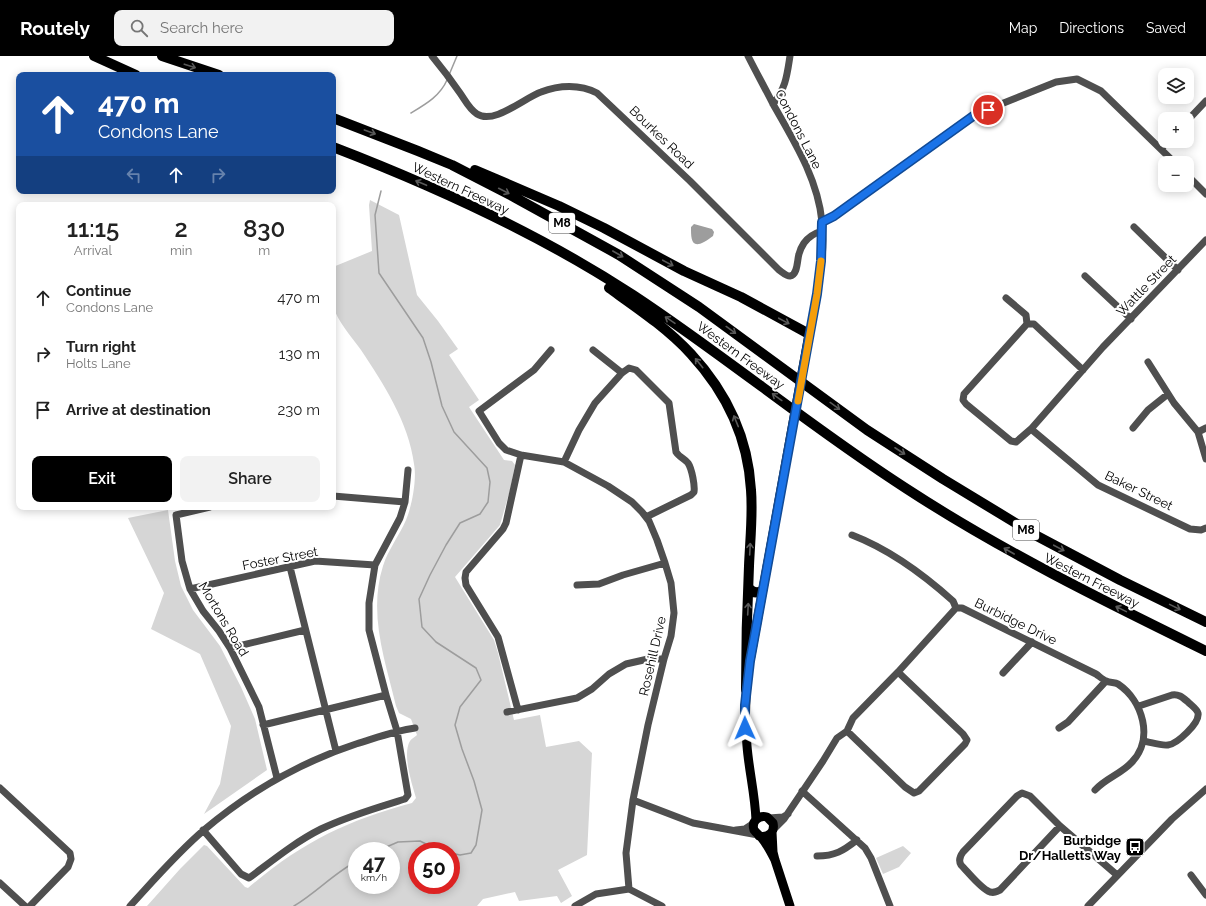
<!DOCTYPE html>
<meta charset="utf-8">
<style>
:root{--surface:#fff;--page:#f2f2f2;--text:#222;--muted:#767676;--accent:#000}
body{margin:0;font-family:Raleway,sans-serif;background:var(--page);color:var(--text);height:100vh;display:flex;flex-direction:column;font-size:15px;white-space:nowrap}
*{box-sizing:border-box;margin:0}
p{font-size:13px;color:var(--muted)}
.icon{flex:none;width:22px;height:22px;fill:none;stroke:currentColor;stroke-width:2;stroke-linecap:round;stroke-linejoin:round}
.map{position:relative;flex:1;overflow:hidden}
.sheet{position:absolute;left:16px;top:146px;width:320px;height:308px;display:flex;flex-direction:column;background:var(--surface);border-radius:8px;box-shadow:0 2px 10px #0003}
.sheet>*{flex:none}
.hud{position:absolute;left:16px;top:16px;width:320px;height:122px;border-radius:8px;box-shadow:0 2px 10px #0003;background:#1a4fa0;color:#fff;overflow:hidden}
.tools{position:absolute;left:1158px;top:12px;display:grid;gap:8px}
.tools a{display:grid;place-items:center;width:36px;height:36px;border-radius:8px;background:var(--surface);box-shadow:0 2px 10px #0003;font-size:20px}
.speed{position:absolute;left:348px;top:786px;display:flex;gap:8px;font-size:20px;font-weight:700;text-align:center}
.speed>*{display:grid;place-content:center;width:52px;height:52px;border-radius:50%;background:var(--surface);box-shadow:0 2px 10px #0003;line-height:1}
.speed small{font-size:10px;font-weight:400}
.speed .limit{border:6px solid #d22;background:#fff;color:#111}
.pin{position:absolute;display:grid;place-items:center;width:34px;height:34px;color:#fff;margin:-17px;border:2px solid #fff;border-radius:50%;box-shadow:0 1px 4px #0007}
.me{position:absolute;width:44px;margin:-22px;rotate:359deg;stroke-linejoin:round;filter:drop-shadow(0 0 3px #0008)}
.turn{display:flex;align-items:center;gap:14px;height:84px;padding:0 16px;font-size:18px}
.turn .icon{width:52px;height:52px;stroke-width:2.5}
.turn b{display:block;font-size:28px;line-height:34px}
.lanes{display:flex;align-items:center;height:38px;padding:0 16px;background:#0003;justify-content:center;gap:20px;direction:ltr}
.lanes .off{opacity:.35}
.eta{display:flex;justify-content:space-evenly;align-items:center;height:68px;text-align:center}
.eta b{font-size:24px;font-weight:600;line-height:28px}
.primary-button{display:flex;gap:8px;margin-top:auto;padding:8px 16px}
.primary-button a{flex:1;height:46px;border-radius:8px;background:var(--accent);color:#fff;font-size:16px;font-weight:600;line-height:46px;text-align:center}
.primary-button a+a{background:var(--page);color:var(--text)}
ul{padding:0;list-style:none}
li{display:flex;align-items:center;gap:12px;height:56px;padding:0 16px}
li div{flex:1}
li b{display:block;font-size:15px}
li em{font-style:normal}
header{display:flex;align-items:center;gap:24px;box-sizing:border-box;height:56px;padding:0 20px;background:var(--accent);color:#fff}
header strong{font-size:19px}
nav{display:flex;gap:22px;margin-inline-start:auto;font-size:14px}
.search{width:280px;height:36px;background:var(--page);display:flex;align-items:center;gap:10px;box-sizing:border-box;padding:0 14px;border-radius:8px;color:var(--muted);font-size:15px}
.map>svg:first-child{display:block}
</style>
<header>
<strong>Routely</strong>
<div class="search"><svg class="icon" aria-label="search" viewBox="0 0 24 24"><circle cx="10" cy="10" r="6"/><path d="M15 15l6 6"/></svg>Search here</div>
<nav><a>Map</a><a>Directions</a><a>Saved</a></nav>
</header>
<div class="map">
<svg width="1206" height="850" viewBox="0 0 1206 850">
<rect width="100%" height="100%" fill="#fff"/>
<path fill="#d6d6d6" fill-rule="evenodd" d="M370 144 399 159 417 239 438 265 458 293 449 299 479 344 469 351 504 404 512 405 515 409 510 434 500 469 455 521 494 584 498 597 514 664 540 659 546 691 579 685 592 697 587 799 558 814 572 840 561 847 557 840 519 845 515 836 483 843 477 850H147L180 813 204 789 207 790 245 831 248 832C301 787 345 765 412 747L416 742C412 728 402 698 410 685 411 683 415 681 417 679L411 663 399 657 396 650C385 604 368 558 383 510 388 494 399 480 406 464 412 450 417 423 414 408 409 367 383 327 361 294 351 280 338 266 333 250 331 241 333 221 333 211L372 195 369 149ZM357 795H391V829H357ZM417 795H451V829H417Z
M168 454 175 505 181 530 193 554 220 590 241 631 255 663 267 714 204 758 220 728 231 670 200 598 151 573 164 537 128 462Z
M903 790 911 797 899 811 883 818 876 802Z"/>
<path fill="#9d9d9d" d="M694 168 712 173 714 176 713 180C710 182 708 184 704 186 691 193 691 182 691 171Z"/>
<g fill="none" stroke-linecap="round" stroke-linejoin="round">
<path stroke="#9d9d9d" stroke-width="1.5" d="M449 19 457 0
M411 57C426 48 440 40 447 24
M381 135 375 159 379 217 423 282 431 306 442 350 454 376 487 412 490 426 488 446 480 458 460 467 446 489 430 519 419 543 422 571 436 586 476 612 481 624 460 651 455 669 462 693 474 725 482 754 476 789 471 797 460 799 451 797
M377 795 398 786 420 785 440 795
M294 850C316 837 334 817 357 805"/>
<path stroke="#4f4f4f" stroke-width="7" d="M432 0C442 12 451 24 460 37 465 44 469 53 477 58 494 69 524 42 541 36 559 29 580 28 597 37L690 125 779 214C782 216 786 220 790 220 798 219 797 204 799 198 800 194 802 190 804 187 809 180 815 177 822 175
M748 0C756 16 765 32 773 48 794 85 818 123 822 166 826 203 816 242 809 278
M773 48C786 32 787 19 790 0
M1187 65 1206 45
M1161 93 1168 85
M1187 119 1206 138
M822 166 834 159 852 147 976 58 1056 26 1077 23 1101 35 1175 107
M1134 171 1178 214
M1085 220 1131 263
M1006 242 1026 259 1027 268
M1027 268 964 338 963 344 966 348 1011 385 1016 386 1031 373 1103 291 1206 184
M1027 268H1034L1083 314
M551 294 534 314 479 355 499 387 506 394 521 399 564 406 608 430 632 446 642 456 649 465 657 484 665 507 671 527 674 557 671 580 664 603 648 669 633 744 626 797 629 833
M593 294 622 317
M1148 306 1174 347 1198 376 1206 403
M1133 372 1148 354 1168 338
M1031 373 1098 429 1190 473 1201 474 1206 472
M1198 376 1206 372
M564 406 579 374 595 347 622 317 629 312 636 314 669 347 676 396C679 401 685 403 688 407 692 413 695 430 694 436L691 439 646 461
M333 440 405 446
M210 451 176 459 182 505 190 533 203 555 219 575 230 592 259 651 277 722
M852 479C891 494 923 518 953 545L956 552
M290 511 336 695
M577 529 599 528 623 519 665 507
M190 533 315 505 375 509
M956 552H962L1096 618C1099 620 1103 624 1106 625 1110 627 1115 626 1118 628 1143 645 1154 683 1132 706 1121 718 1106 722 1095 734
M230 592 305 574
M1003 617 1032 586
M386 639 369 574V547L375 509 400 462 405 446 408 414
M1139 650 1172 639C1179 638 1182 641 1188 646 1191 649 1197 653 1198 657 1200 667 1177 688 1168 689 1161 690 1150 686 1143 685
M518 654 498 581 466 529 465 522 466 516 503 473 506 467 521 399
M507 656 577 642 592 633 609 618 626 608 648 603H664
M1059 672 1068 666 1106 625
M847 675 905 731 914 737 919 735 965 688 967 684 963 678 898 616
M0 732 70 797 71 803 68 811 30 850
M802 735 865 792 871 802 890 850
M633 744 693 767 758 779
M769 762 783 761 788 758
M1060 770 1000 834C996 836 994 837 990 836 981 833 968 816 961 809 958 804 960 800 963 796L1017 740 1022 737 1030 740 1060 770 1117 819
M203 774 241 818 249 822C272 805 295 786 321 773 348 760 376 752 405 743L408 739 397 675 386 639 263 669
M736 774 745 773 754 767
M773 774 784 763 823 705 837 682 847 675 853 662 898 616 956 552
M817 800C835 800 843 795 857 784
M1191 819 1206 839
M0 827 25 850
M130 850C154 824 177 797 204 774 250 735 299 707 356 688 376 682 394 675 415 672
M575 850 596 838 629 833 662 850
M1088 850 1172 763 1206 733"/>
<path stroke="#000" stroke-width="9" d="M750 605 809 278
M747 628C745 648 745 669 747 690 749 715 755 738 756 764
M772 776 773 796 775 804 790 850
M759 780C769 782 775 776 773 767L767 761C759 759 751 765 754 774 756 777 759 779 761 781 767 788 771 796 775 804"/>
<path stroke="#000" stroke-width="10" d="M94 0 136 19
M162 0 219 19
M333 62 418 95 452 109 514 141 619 199 699 251 867 374 943 423 1037 480 1120 524 1206 566
M333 91C437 131 540 178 633 239 727 301 813 373 907 433 1002 495 1104 545 1206 595
M475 114 559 150 604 172 684 215 741 241 809 278
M609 232C637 252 667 272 691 298 727 337 748 381 751 434 753 459 750 485 749 510 747 551 746 593 746 634
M749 532C752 536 756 538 762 535"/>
</g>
<defs><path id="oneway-shaft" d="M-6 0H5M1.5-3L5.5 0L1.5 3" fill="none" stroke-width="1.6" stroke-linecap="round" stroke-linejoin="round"/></defs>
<g stroke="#595959">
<use href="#oneway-shaft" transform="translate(190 10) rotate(18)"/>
<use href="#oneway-shaft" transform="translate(370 76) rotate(20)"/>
<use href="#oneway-shaft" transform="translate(421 127) rotate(-157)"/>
<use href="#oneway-shaft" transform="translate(504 135) rotate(27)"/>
<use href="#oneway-shaft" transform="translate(618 198) rotate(30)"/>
<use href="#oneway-shaft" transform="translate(668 207) rotate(28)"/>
<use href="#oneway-shaft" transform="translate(670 264) rotate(-146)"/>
<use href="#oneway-shaft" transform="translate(784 265) rotate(28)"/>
<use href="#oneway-shaft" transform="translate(731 274) rotate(36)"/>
<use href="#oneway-shaft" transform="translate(699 307) rotate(-129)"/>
<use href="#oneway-shaft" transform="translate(777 341) rotate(-144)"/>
<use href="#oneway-shaft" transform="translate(835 350) rotate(36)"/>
<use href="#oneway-shaft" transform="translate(736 365) rotate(-112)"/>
<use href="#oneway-shaft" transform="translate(900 395) rotate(33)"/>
<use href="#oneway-shaft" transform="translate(1059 492) rotate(28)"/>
<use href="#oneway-shaft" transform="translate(750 493) rotate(-87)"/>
<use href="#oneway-shaft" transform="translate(1009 495) rotate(-150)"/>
<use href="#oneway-shaft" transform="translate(1175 551) rotate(26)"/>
<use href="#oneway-shaft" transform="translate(748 553) rotate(-87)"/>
<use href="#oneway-shaft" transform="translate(1121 553) rotate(-154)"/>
</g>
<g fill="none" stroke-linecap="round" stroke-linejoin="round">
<g stroke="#114b97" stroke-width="10">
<path id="route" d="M745 672V649L750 605 817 238 821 205 822 166 834 160 852 147 976 58 988 54"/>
</g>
<use href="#route" stroke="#1a73e8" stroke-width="7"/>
<path stroke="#f59e0b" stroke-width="7" d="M798 345 817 238 821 205"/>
</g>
<defs>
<g id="bus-square" transform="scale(1)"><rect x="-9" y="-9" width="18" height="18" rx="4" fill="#000" stroke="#fff"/><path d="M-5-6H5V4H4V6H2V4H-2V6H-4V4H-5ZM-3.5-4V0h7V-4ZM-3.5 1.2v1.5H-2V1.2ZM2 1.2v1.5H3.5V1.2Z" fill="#fff"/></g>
</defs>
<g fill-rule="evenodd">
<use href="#bus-square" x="1135" y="791"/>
</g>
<g text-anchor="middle" stroke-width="4" stroke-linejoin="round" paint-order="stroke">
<g fill="#fff" stroke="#4c4c4c" stroke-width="1">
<rect x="549" y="157" width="26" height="20" rx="3"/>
<rect x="1013" y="464" width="26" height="20" rx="3"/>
</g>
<g font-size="12" font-weight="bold" fill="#000">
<text x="562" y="171">M8</text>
<text x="1026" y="478">M8</text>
</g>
<g font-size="13" fill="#000" stroke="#fff">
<text transform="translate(799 73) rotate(63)" y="5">Condons Lane</text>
<text transform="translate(662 81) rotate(44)" y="5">Bourkes Road</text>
<text transform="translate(461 132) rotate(25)" y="5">Western Freeway</text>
<text transform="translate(1146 229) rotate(-46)" y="5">Wattle Street</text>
<text transform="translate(741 299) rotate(36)" y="5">Western Freeway</text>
<text transform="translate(1139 434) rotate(26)" y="5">Baker Street</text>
<text transform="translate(280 502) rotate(-11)" y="5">Foster Street</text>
<text transform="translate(1092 524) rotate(27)" y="5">Western Freeway</text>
<text transform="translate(224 563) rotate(59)" y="5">Mortons Road</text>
<text transform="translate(1016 565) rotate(26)" y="5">Burbidge Drive</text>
<text transform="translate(652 600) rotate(-77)" y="5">Rosehill Drive</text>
</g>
<g font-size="13" font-weight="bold" fill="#000" stroke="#fff" text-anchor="end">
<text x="1121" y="789">Burbidge<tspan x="1121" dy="15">Dr/Halletts Way</tspan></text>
</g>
</g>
</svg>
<div class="tools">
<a><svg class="icon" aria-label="layers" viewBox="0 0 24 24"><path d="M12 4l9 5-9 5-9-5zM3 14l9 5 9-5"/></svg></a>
<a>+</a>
<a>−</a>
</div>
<div class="speed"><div>47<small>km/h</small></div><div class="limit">50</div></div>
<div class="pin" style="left:988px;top:54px;background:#d93025"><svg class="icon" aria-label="arrive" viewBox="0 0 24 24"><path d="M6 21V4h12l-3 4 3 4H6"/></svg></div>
<svg class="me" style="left:745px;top:672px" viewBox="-20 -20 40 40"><path d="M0-17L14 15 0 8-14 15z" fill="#1a73e8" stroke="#fff" stroke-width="4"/></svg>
<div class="hud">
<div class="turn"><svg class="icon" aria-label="ahead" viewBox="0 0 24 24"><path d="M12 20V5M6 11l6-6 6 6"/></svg><div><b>470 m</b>Condons Lane</div></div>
<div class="lanes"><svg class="icon off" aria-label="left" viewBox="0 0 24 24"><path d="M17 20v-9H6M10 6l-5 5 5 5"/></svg><svg class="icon" aria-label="ahead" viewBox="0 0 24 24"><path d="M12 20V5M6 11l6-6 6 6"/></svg><svg class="icon off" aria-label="right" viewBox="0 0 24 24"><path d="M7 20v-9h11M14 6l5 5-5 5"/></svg></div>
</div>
<section class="sheet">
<div class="eta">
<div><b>11:15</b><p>Arrival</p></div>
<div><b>2</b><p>min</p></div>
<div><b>830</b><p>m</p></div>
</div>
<ul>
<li><svg class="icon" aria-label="ahead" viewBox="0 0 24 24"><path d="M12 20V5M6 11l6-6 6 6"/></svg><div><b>Continue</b><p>Condons Lane</p></div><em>470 m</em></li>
<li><svg class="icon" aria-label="right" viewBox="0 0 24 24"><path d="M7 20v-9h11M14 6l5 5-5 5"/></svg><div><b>Turn right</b><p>Holts Lane</p></div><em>130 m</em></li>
<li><svg class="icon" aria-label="arrive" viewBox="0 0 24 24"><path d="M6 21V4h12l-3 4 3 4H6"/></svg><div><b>Arrive at destination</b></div><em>230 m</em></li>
</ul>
<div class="primary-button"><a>Exit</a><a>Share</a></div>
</section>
</div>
